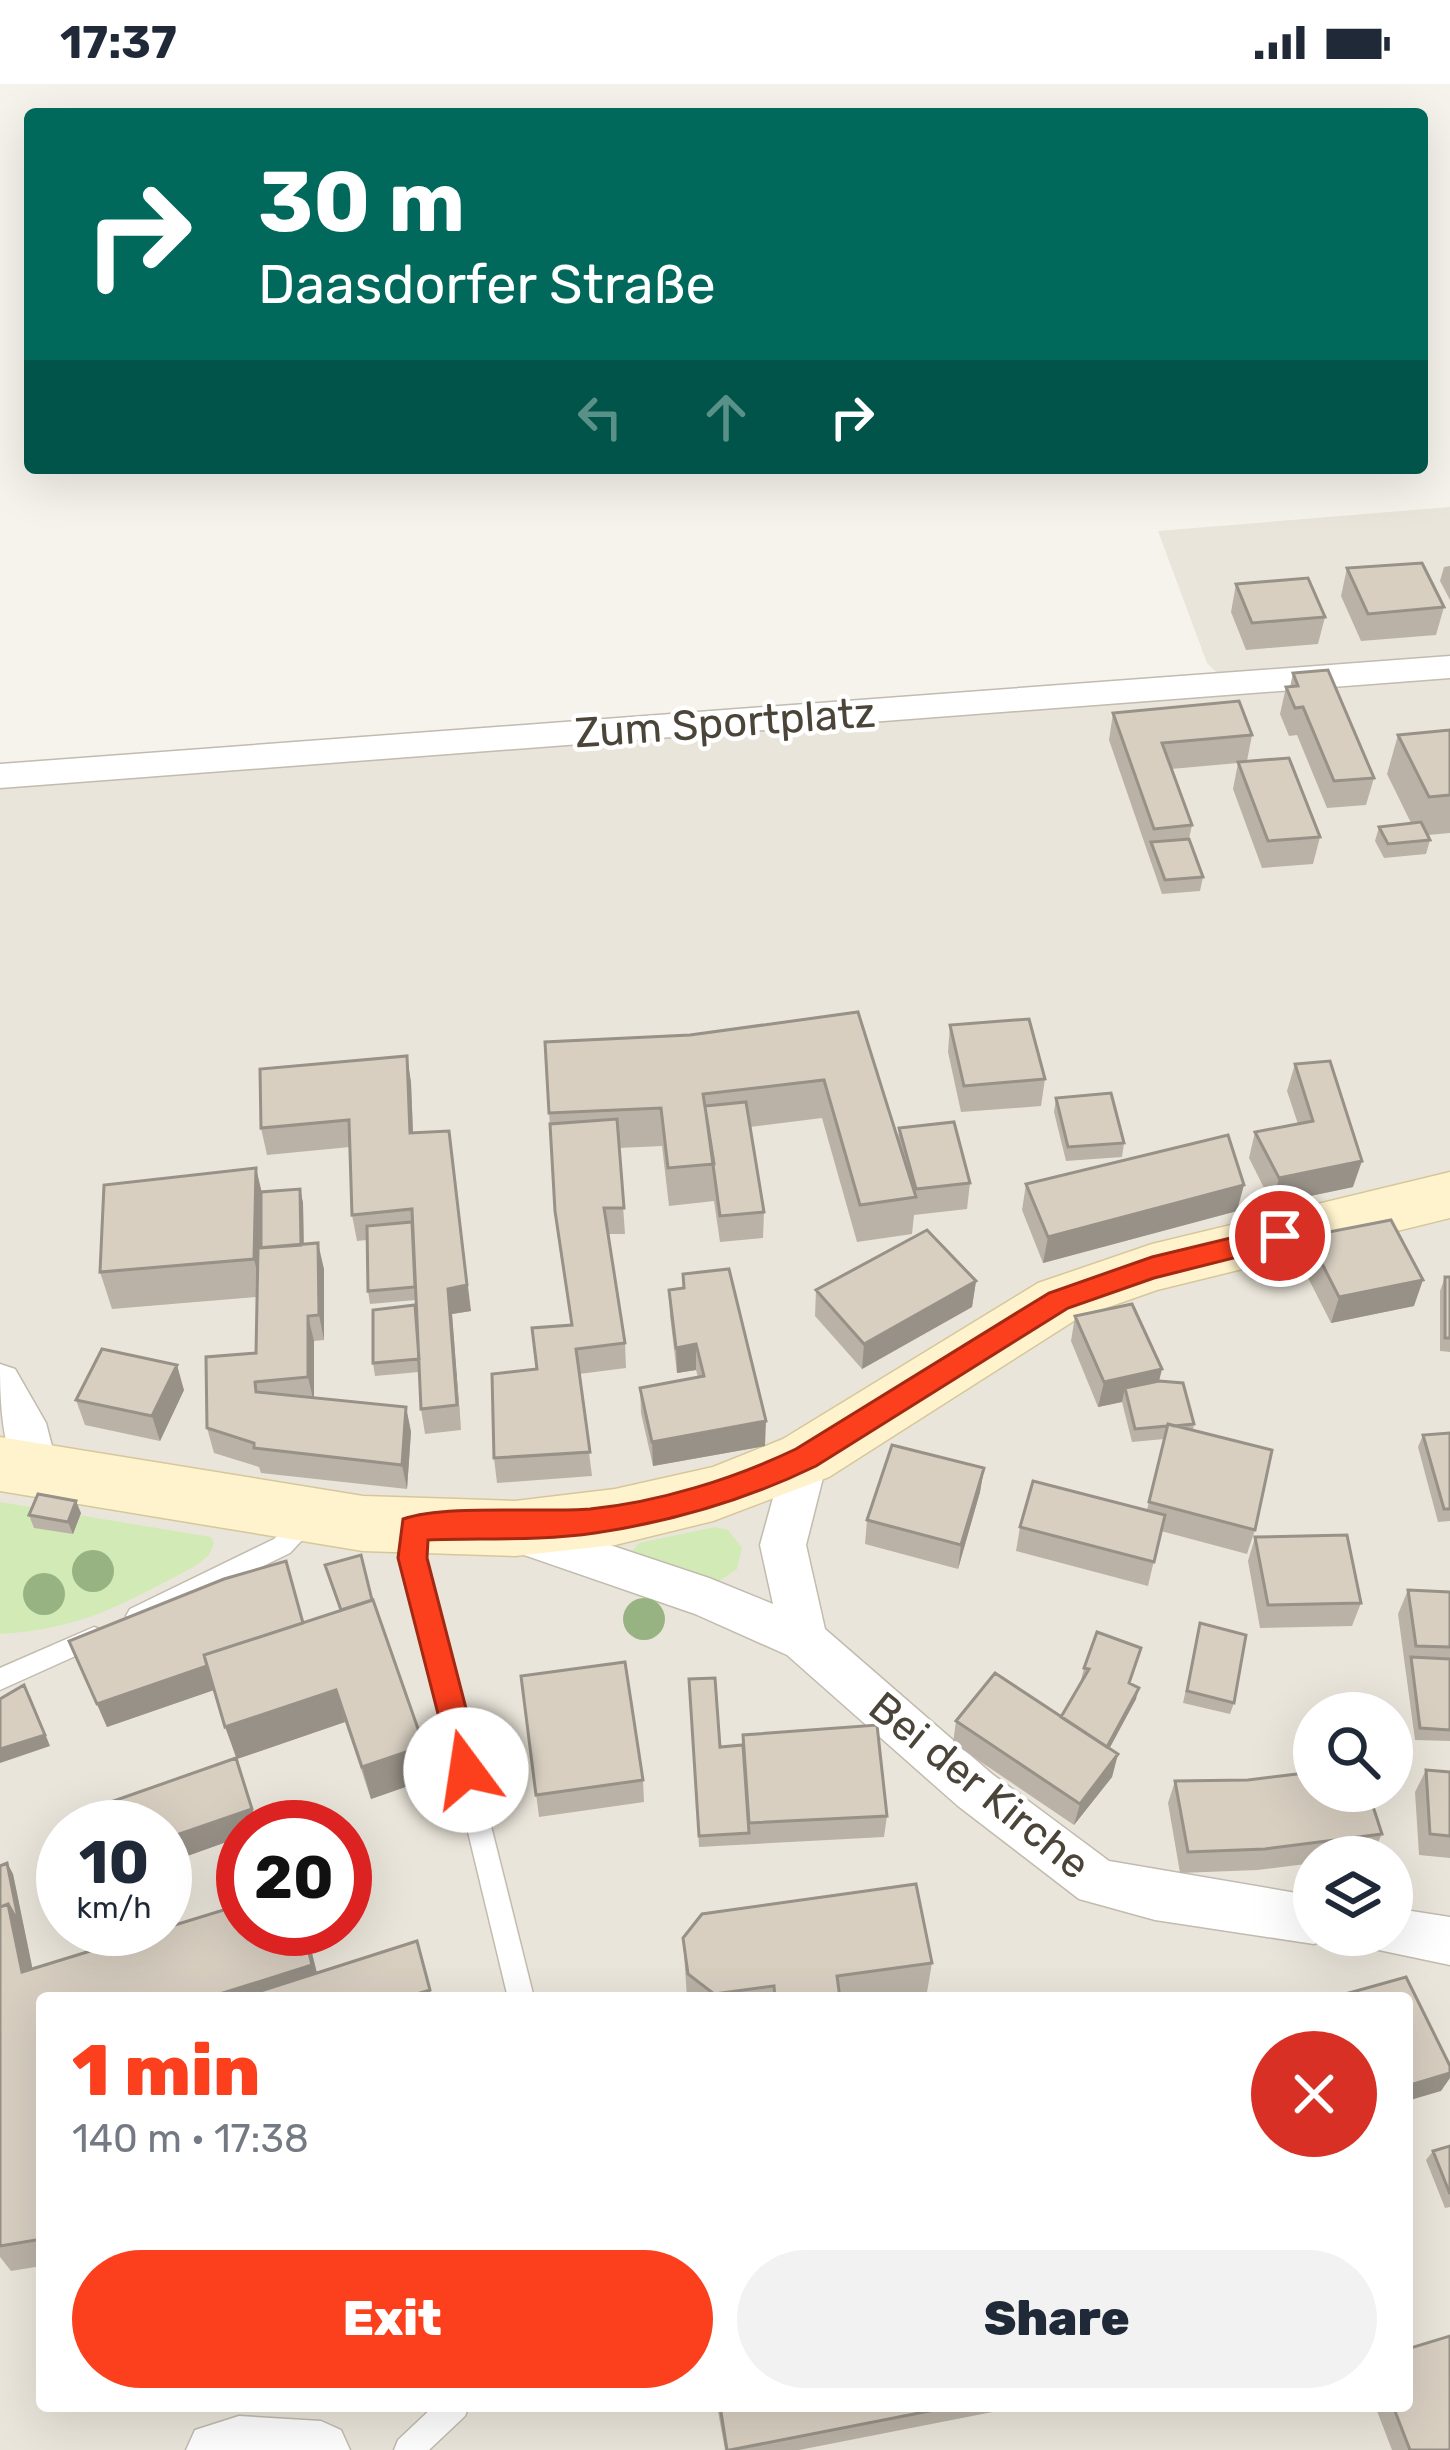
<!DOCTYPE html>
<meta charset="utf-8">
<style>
:root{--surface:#fff;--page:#f2f2f3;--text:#1f2937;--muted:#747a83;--accent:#fc3f1d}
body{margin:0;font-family:Rubik,sans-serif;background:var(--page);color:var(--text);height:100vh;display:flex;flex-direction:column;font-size:45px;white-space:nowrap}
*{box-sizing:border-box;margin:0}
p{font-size:39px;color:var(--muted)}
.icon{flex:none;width:66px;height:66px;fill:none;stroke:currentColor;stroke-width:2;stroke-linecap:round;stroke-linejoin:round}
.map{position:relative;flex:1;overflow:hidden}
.details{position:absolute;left:36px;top:1908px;width:1377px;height:420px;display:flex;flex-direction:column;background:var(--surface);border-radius:12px;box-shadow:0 12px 48px #0002}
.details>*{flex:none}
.hud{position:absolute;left:24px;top:24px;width:1404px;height:366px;border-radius:12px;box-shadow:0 12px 48px #0002;background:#00695c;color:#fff;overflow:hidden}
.fabs{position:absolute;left:1293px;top:1608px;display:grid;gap:24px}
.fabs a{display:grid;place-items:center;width:120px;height:120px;border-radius:50%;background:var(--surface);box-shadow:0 12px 48px #0002;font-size:60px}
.speed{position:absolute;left:36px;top:1716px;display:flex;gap:24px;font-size:60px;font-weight:700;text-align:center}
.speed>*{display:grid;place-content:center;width:156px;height:156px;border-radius:50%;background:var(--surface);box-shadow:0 12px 48px #0002;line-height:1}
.speed small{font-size:30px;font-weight:400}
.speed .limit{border:18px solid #d22;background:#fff;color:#111}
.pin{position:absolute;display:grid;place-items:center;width:102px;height:102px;color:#fff;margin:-51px;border:6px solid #fff;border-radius:50%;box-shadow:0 3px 12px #0007}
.me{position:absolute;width:132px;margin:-66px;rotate:346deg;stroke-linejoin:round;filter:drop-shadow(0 0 9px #0008)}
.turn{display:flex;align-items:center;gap:42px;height:252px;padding:0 36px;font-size:54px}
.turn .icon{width:156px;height:156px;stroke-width:2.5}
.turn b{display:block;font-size:84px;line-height:102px}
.lanes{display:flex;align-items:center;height:114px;padding:0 36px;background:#0003;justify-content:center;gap:60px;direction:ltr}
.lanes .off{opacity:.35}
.round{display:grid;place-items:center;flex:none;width:126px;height:126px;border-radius:63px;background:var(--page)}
.headline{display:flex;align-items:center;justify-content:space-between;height:204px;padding:0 36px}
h1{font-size:72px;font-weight:800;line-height:90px;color:var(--accent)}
.primary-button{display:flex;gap:24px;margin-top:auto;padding:24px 36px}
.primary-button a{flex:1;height:138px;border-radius:72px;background:var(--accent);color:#fff;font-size:48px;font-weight:800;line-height:138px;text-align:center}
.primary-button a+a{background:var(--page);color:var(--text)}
.status{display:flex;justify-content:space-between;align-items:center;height:84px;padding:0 60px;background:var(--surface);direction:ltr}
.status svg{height:33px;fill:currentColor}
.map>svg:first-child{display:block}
</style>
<div class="status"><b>17:37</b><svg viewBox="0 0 49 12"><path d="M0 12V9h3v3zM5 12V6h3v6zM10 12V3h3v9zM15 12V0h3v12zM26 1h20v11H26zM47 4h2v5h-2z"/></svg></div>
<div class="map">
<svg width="1450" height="2366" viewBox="0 0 1450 2366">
<rect width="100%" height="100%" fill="#f6f3ec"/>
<path fill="#eae5da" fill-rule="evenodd" d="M1450 423V2366H0V703L1232 603 1207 579 1158 447ZM1314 1629H1392V1707H1314ZM63 1743H165V1845H63ZM243 1743H345V1845H243ZM1314 1773H1392V1851H1314ZM42 1914H1407V2322H42Z"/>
<path fill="#d2eab5" d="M0 1418 211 1453 214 1459 209 1471 197 1481C125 1519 83 1545 0 1550Z
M715 1443 728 1446 742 1464 737 1485 718 1498 632 1467 639 1459Z"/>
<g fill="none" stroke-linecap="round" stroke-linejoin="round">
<g stroke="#c2bbae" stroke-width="3">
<path id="lane" d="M309 1427 317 1430 320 1437 290 1469 146 1539 138 1542 130 1539 126 1532 130 1525 274 1455 301 1430Z
M414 1435 422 1438 425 1445 424 1474 534 1914H508L402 1474 406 1438Z
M94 1543 102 1546 106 1553 102 1560 0 1606V1584Z
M434 2322H469L465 2332 429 2366H394L398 2356Z"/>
</g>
<g stroke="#c2bbae" stroke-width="3">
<path id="street" d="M1450 572V594L0 704V680Z
M0 1280 15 1285 46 1339 58 1385 52 1398 36 1404 20 1398C2 1362 0 1320 0 1280Z
M806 1355 822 1361 828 1374 806 1461 825 1545 992 1690 1109 1777 1314 1812V1851L1332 1853 1314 1860 1155 1836 1079 1815 958 1722 787 1571 695 1530 498 1462 491 1448 498 1434 514 1429 709 1494 773 1520 760 1461 784 1374 790 1361Z
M1392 1824 1450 1833V1881L1374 1865 1368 1851H1392Z
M239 2332 321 2337 341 2346 350 2366H186L195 2346Z"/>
</g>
<g stroke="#d6c79b" stroke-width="3">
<path id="secondary" d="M1450 1088V1134L1157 1206 1080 1233 829 1393 713 1437 615 1461 515 1472 363 1467 0 1407V1353L363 1412 515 1417 615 1405 713 1383 783 1355 1038 1199 1152 1160Z"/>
</g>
<use href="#lane" fill="#fff" fill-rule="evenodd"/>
<use href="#street" fill="#fff" fill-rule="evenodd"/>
<use href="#secondary" fill="#fff3cd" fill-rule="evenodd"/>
</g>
<g fill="#97b381">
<circle cx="93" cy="1487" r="21"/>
<circle cx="44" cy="1510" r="21"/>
<circle cx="644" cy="1535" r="21"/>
</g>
<path fill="#bab2a6" d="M1450 482V516L1440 497 1444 483Z
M1347 484 1444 523 1436 551 1361 557 1341 512Z
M1236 500 1325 533 1318 560 1246 566 1231 528Z
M1293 589 1374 694 1366 721 1327 724 1297 651 1289 652 1280 630 1286 603H1290Z
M1113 629 1252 651 1247 677 1320 753 1313 780 1262 784 1233 705 1238 679 1171 685 1192 741 1189 755 1203 793 1200 807 1162 810 1109 656Z
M1450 646V749L1428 751 1430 756 1426 770 1384 774 1375 757 1379 743 1411 739 1387 690 1398 651Z
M858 928 898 1057 899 1044 970 1099 967 1125 914 1131 912 1150 857 1158 822 1034 750 1043 764 1128 763 1154 720 1158 714 1117 669 1122 662 1062 619 1064 625 1150H608L625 1259 626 1284 579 1290 592 1392 497 1399 494 1374 537 1285 571 1241 558 1153 549 1029 690 951Z
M950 941 1045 995 1041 1022 961 1028 948 968Z
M407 972 411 999 413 1049 471 1227 452 1230 461 1346 425 1350 421 1325 419 1288 375 1292 373 1279 415 1221 416 1216 370 1220 368 1207 367 1156 357 1157 352 1131 350 1063 267 1071 261 1044Z
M1295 980 1353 1103 1272 1120 1249 1074 1255 1048 1298 1040 1287 1007Z
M1056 1014 1124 1059 1122 1073 1066 1077 1054 1028Z
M256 1084 261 1108 300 1105 303 1119 304 1160 324 1185V1256L314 1257V1314L406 1323 411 1348 407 1405 261 1389 259 1383 214 1369 207 1344 256 1269 257 1213 112 1225 100 1188Z
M1026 1100 1237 1127 1043 1179 1022 1126Z
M1308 1152 1414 1222 1331 1239 1300 1178Z
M1445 1193H1450V1268L1440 1267V1207Z
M976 1197 972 1223 862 1285 815 1232 816 1206Z
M669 1206 765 1362 653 1382 641 1329 640 1304 698 1293 696 1286 677 1289 670 1232Z
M1075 1232 1159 1297 1194 1340 1193 1346 1255 1446 1247 1470 1161 1447 1148 1502 1016 1467 1020 1443 1147 1426 1164 1355 1132 1358 1122 1318 1098 1323 1071 1257Z
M184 1306 160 1357 85 1341 76 1316Z
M1450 1349V1437L1438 1438 1418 1363 1423 1351Z
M984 1384 980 1408 958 1485 865 1460 867 1436Z
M81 1429 73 1450 34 1444 29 1431Z
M1255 1453 1361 1519 1352 1542 1260 1544 1248 1477Z
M325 1481 372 1516 424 1662 431 1694 371 1715 345 1638 237 1675 243 1752 165 1780V1743L236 1674 214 1606 107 1643 69 1557 303 1539 340 1527Z
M1408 1506 1450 1508V1657L1415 1656 1398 1530Z
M1200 1539 1234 1619 1230 1630 1183 1619Z
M1141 1564 1130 1600 1136 1615 1109 1664 1118 1670 1112 1693 1074 1741 953 1659 956 1637 1061 1633 1083 1596H1081L1084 1584Z
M521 1592 643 1696 644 1718 539 1733Z
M689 1595 720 1663 887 1732 884 1753 699 1763Z
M1426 1686 1450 1688V1774L1419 1771 1415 1708Z
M1175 1697 1382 1750 1372 1771 1356 1773H1314V1779L1257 1786 1180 1789 1168 1719Z
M7 1779 13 1790 32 1884 243 1845H306L317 1889 432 1914H42V2182L11 2187 0 2173V1782Z
M683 1854 932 1879 926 1914H687Z
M1450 2062V2123L1445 2124 1426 2076 1433 2067Z
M717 2322H1023L799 2366H725Z
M1375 2322H1407L1450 2366H1392Z"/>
<path fill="#979187" d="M407 972 411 999 414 1076 410 1049Z
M449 1047 471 1227 452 1230 461 1346 448 1205Z
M1362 1077 1353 1103 1272 1120 1279 1094Z
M256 1084 265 1122 263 1212 254 1175Z
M1244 1101 1237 1127 1043 1179 1048 1153Z
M300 1105 303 1119 304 1186 301 1173Z
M318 1159 324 1185V1256L319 1231Z
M1423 1196 1414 1222 1331 1239 1339 1213Z
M976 1197 972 1223 862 1285 864 1260Z
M308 1232 314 1257V1319L308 1293Z
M696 1260V1286L677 1289 676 1264Z
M177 1281 184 1306 160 1357 152 1332Z
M1162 1285 1156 1310 1125 1304 1122 1318 1098 1323 1104 1298Z
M406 1323 411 1348 407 1405 402 1381Z
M766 1337 765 1362 653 1382 652 1358Z
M984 1384 980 1408 958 1485 961 1461Z
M76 1417 81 1429 73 1450 68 1438Z
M305 1548 312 1572 107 1643 97 1620Z
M1139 1604 1136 1615 1099 1684 1102 1672Z
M336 1606 345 1638 237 1675 258 1743H243V1752L165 1780V1755L237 1675 225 1643Z
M30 1612 50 1662 0 1679V1665Z
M424 1662 431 1694 371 1715 362 1683Z
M1118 1670 1112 1693 1074 1741 1080 1720Z
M7 1779 13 1790 39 1916 22 1888 8 1820Z
M303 1845H306L322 1910 309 1914H207Z
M430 1906 432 1914H404Z
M1450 1989V1994L1441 2007 1407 2017V2002Z"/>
<path fill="#d8cfc1" stroke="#979187" stroke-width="3" d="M1422 479 1444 523 1368 530 1347 484Z
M1308 494 1325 533 1252 539 1236 500Z
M1328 586 1374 694 1334 697 1303 623 1295 624 1286 603 1298 602 1293 589Z
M1239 617 1252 651 1162 659 1192 741 1154 745 1113 629Z
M1450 646V711L1429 713 1398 651Z
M1289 674 1320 753 1268 757 1238 678Z
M1421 738 1430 756 1388 760 1379 743Z
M1189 755 1203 793 1165 796 1151 758Z
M858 928 916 1113 860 1121 824 996 703 1010 714 1080 668 1084 661 1024 549 1029 545 958 690 951Z
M1029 935 1045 995 964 1002 950 941Z
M407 972 410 1049 449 1047 467 1201 448 1205 457 1321 421 1325 412 1125 352 1131 349 1036 261 1044 260 985Z
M1330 977 1362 1077 1279 1094 1255 1048 1313 1037 1295 980Z
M1111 1009 1124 1059 1068 1063 1056 1014Z
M746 1018 764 1128 720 1132 705 1022Z
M617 1035 624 1124H604L625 1259 576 1265 590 1368 494 1374 492 1290 537 1285 532 1244 572 1241 555 1127 550 1040Z
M954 1038 970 1099 916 1105 899 1044Z
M1228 1051 1244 1101 1048 1153 1026 1100Z
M256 1084 254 1175 100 1188 104 1101Z
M300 1105 301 1161 261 1164V1108Z
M1391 1136 1423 1196 1339 1213 1308 1152Z
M412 1138 415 1203 368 1207 367 1142Z
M927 1146 976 1197 864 1260 816 1206Z
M318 1159 319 1231 308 1232V1293L255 1298 256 1308 406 1323 402 1381 254 1364V1359L207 1344 206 1273 256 1269 258 1164Z
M729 1185 766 1337 652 1358 640 1304 704 1292 696 1260 676 1264 669 1206 684 1204 683 1190Z
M1445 1193H1450V1254H1445Z
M1132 1220 1162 1285 1104 1298 1075 1232Z
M415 1221 419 1275 373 1279V1226Z
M102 1265 177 1281 152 1332 76 1316Z
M1159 1297 1183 1299 1194 1340 1174 1342 1168 1340 1167 1342 1135 1345 1125 1304Z
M1168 1340 1272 1366 1255 1446 1149 1418Z
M1450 1349V1425H1444L1423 1351Z
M892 1361 984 1384 961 1461 867 1436Z
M1033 1397 1165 1431 1154 1478 1020 1443Z
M38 1410 76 1417 68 1438 29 1431Z
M1347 1451 1361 1519 1268 1521 1255 1453Z
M361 1471 372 1516 341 1526 325 1481Z
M286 1477 303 1539 204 1571 207 1582 97 1620 69 1557 224 1495Z
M1408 1506 1450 1508V1563L1416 1562Z
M373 1516 424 1662 362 1683 336 1606 225 1643 204 1571Z
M1200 1539 1246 1551 1234 1619 1187 1607Z
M1097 1548 1141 1564 1129 1599 1139 1604 1107 1663 1061 1633 1089 1585 1084 1584Z
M1411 1573 1450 1575V1646L1420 1644Z
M625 1578 643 1696 536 1711 521 1592Z
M995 1589 1118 1670 1080 1720 956 1637Z
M715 1594 720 1663 743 1661 749 1749 699 1752 689 1595Z
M24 1601 45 1651 0 1665V1615Z
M877 1641 887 1732 749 1739 743 1651Z
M236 1674 252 1725 165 1755V1743H111L105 1720Z
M1426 1686 1450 1688V1752L1430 1750Z
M1314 1688V1707H1368L1382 1750 1265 1765 1188 1768 1175 1697 1248 1696Z
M7 1779 19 1839 8 1820 0 1823V1782Z
M916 1800 932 1879 837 1892 840 1914H775L774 1902 714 1910 688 1890 683 1854 702 1830Z
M8 1820 22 1888 243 1820V1845H303L312 1881 207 1914H42V2155L0 2162V1823Z
M417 1857 430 1906 404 1914H239Z
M1406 1893 1450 1982V1989L1407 2002V1914H1331Z
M1450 2062V2110L1433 2067Z
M1450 2252V2366H1410L1393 2322H1407V2265Z
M720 2322H955L730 2366H727Z"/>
<path fill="#fc3f1d" stroke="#a42913" stroke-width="3" d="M1280 1142 1293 1152 1289 1160 1154 1194 1068 1224 816 1382C748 1415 670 1438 595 1449 541 1457 483 1454 428 1456L427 1474 482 1686 477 1696 466 1700 455 1696 398 1474 403 1435C446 1420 539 1429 590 1425 659 1418 733 1395 796 1365L1049 1209 1152 1173Z"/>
<g text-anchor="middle" stroke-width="9" stroke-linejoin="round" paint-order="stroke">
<g font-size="42" fill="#4b4439" stroke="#fff">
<text transform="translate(725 638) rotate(-4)" y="15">Zum Sportplatz</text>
<text transform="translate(980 1701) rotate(39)" y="15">Bei der Kirche</text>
</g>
</g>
</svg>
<div class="fabs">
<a><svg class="icon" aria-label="search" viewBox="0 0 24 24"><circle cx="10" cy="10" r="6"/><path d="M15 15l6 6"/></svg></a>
<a><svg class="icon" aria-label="layers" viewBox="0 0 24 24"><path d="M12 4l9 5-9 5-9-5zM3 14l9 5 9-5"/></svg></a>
</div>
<div class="speed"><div>10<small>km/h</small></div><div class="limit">20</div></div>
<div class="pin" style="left:1280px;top:1152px;background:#d93025"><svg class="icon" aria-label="arrive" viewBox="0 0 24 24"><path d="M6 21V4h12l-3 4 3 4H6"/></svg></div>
<svg class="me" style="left:466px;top:1686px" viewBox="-20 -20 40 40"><circle r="19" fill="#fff"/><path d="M0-13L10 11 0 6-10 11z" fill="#fc3f1d"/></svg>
<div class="hud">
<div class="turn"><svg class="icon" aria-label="right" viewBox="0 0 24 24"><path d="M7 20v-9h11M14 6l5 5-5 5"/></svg><div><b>30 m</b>Daasdorfer Straße</div></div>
<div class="lanes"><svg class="icon off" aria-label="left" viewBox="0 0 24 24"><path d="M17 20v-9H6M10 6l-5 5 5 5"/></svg><svg class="icon off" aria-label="ahead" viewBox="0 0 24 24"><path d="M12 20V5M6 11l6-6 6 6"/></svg><svg class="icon" aria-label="right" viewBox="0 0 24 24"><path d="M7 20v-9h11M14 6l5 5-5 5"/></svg></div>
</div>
<section class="details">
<div class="headline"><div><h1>1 min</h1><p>140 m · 17:38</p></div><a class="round" style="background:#d93025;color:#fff"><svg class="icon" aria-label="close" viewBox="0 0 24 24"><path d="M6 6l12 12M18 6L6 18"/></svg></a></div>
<div class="primary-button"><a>Exit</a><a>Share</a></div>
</section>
</div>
